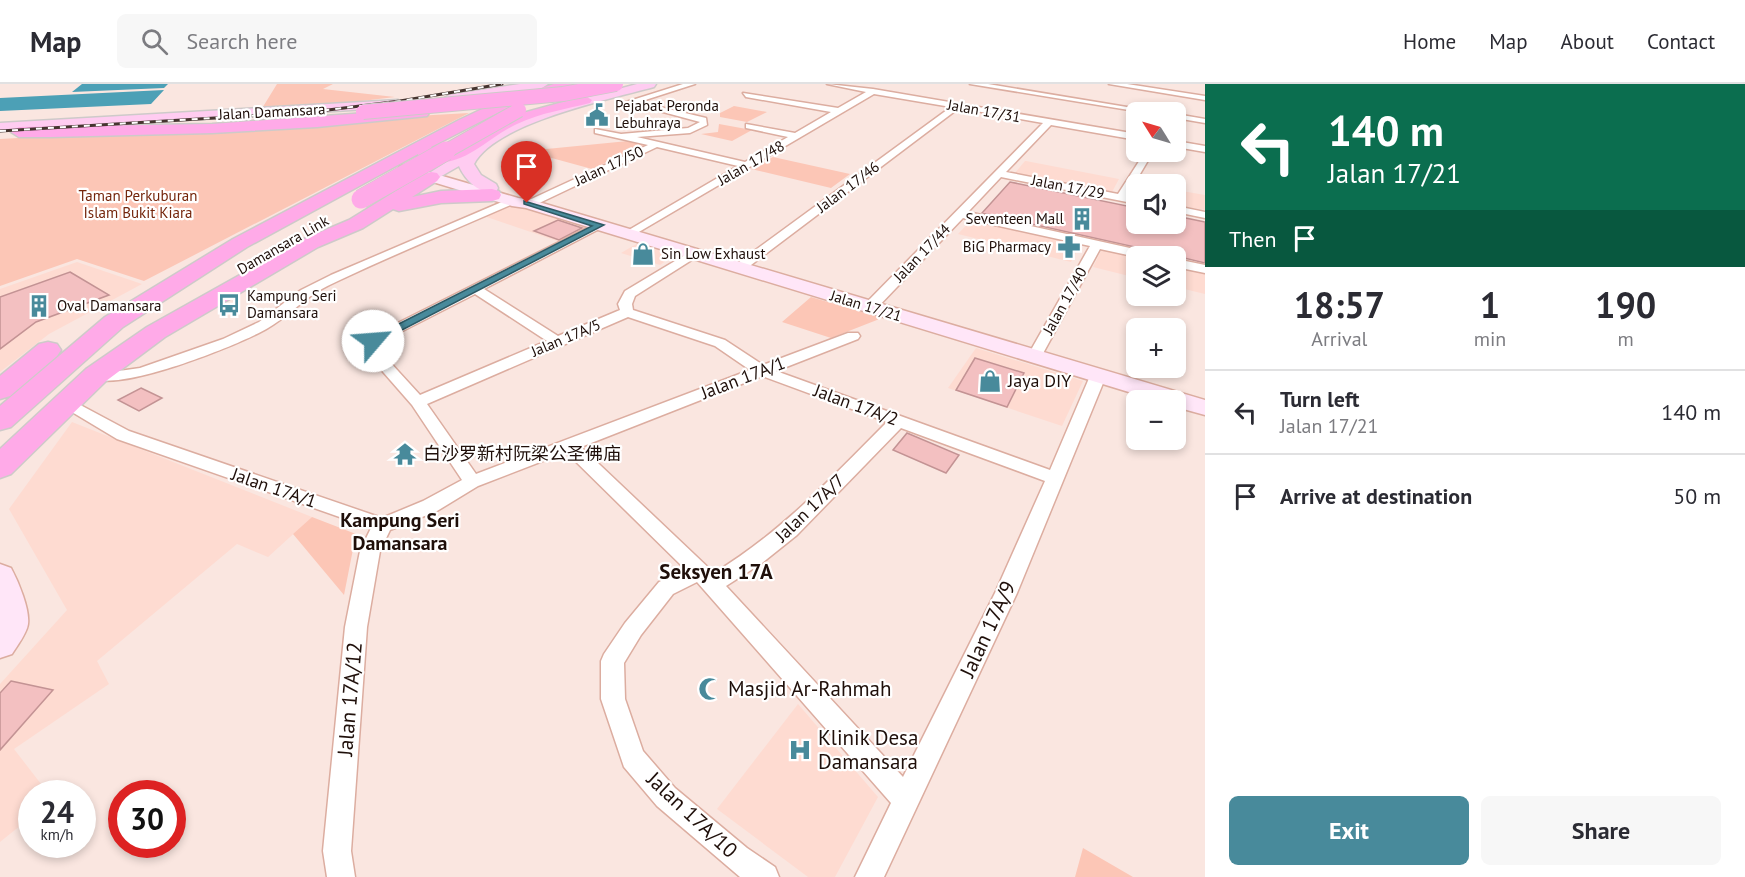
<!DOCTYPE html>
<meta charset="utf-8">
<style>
:root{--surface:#fff;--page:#f7f7f7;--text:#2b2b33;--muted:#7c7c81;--line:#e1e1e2;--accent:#488a9b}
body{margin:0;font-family:"PT Sans","Noto Sans SC",sans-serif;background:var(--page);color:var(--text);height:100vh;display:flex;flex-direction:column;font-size:22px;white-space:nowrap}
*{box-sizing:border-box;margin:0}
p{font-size:20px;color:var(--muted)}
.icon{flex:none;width:33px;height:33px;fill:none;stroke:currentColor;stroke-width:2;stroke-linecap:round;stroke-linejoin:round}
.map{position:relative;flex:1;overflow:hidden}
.sheet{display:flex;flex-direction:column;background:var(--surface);width:540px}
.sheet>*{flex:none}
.top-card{background:#0b6e4f;color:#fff;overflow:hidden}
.needle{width:39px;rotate:307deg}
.controls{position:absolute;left:1126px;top:18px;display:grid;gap:12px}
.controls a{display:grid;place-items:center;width:60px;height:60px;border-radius:9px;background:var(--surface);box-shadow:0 3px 9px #0003;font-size:30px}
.speed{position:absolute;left:18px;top:696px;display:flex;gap:12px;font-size:30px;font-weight:700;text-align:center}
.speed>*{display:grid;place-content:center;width:78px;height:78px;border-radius:50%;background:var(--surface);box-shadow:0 3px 9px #0003;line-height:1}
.speed small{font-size:15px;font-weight:400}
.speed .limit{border:9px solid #d22;background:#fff;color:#111}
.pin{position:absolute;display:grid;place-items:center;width:51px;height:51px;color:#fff;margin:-62px -26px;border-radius:50% 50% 50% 0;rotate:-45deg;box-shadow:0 0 6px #0007}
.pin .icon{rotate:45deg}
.me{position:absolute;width:66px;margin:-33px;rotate:63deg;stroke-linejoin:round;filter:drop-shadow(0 0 4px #0008)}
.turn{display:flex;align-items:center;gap:21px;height:126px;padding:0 24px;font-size:27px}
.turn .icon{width:78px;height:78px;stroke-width:2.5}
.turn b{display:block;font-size:42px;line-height:51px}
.then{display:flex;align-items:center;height:57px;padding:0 24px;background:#0003;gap:12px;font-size:22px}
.eta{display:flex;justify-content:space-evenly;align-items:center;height:102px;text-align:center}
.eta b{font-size:36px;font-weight:700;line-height:42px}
.button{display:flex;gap:12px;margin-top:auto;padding:12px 24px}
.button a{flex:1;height:69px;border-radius:9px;background:var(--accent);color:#fff;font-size:24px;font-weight:700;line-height:69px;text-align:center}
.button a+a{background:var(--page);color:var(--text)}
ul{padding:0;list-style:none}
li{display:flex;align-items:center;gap:18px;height:84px;padding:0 24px;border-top:2px solid var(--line)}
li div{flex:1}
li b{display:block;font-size:22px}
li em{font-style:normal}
header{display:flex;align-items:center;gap:36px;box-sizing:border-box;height:84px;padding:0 30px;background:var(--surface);border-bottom:2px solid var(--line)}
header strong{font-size:28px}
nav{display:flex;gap:33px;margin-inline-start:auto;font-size:21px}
.search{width:420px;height:54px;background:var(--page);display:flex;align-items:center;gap:15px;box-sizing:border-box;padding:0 21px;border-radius:9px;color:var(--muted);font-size:22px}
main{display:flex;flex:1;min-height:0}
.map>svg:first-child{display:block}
</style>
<header>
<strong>Map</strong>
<div class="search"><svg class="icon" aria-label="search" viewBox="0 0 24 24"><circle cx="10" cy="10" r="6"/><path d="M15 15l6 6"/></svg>Search here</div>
<nav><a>Home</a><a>Map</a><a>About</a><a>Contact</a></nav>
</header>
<main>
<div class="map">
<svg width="1205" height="793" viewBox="0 0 1205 793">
<rect width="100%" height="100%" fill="#fae6e0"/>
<path fill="#fedbd1" d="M1025 77H1026L1119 95 1112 108 1015 89Z
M1176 106 1205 111V126L1176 121Z
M512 120 589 144 560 158 484 132Z
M972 135 1080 161 1071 178 958 150Z
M638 159 676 170 660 181 621 169Z
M1102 165 1137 173V194L1093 183Z
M77 178 142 200 49 250 0 288V205Z
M1176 182 1205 188V210L1176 203Z
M976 264 1083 297 1062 342 948 304Z
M72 338 312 433 268 473 237 460 97 577 109 600 14 665 48 709 32 710 31 733 0 758V600L67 526 9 425Z
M798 620 878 713 835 793H808L717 725Z"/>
<path fill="#fcc6b6" d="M277 0H333L323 5 395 13 312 23 261 26Z
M734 22 767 28 747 38 720 33V29Z
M469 29 144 197 77 175 0 202V55Z
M719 40 752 46 732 57 701 50 718 48Z
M628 57 644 61 592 85 526 67Z
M773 73 850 90 831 104 751 85Z
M811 213 882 234 831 254 782 238Z
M312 433 356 450 344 511 293 450Z
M1083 764 1133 793H1075Z"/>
<path fill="#4ca0b6" d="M82 0H168L164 4 72 8Z
M164 6 151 20 0 27V14Z"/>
<path fill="#f3c0c1" stroke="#c39394" stroke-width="1.5" d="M1010 98 1137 124V140H1176V132L1205 138V179L1176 172H1162L1148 166 982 129Z
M558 136 582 144 559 156 534 147Z
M70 188 109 211 36 238 0 265V213Z
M975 274 1024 289 1007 323 956 306Z
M141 304 162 314 139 327 118 316Z
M907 349 959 371 946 389 893 366Z
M11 597 53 606 0 666V609Z"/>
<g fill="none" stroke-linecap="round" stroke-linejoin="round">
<g stroke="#dcada0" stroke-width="3">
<path id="street" d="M683 0H695L639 18 706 34 707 41 690 49 637 53 745 78 788 53 746 44V40L795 49 831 28 746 13 743 9 838 24 866 8 827 0 873 5 1137 50V56L1051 41 1006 88 1118 110 1145 68H1153L1127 112 1137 114V120L1001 93 968 128 1148 168 1154 172 1137 173 1100 165 1041 273 1034 277 1027 273 1090 162 963 134 875 226H865L863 223 865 220 1043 39 959 24 743 187H735V181L951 23 874 10 632 152H624L622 150 738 82 657 63 533 122H525V118L648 61 595 49V45L621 50 688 44 700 38 626 18Z
M970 0H988L1157 28H1141Z
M1109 0H1127L1205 12V16Z
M1176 30 1205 35V39L1176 34Z
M1176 57 1205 62V68L1176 63Z
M511 114 516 117 515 119C456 145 397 169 340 196 329 201 317 207 308 214 295 224 282 236 268 244 244 259 108 314 88 291L96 286 119 287 140 284 223 255 259 238 301 206 331 191Z
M1176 122 1205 128V134L1176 128Z
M599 138 603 139V143L484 205 558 252 620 226 618 220 625 207 690 168H698V172L635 212 632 220 633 226 725 256 763 281 848 249H858L860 252 858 255 776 287 1050 386 1090 292 1098 287 1106 292 1017 509 884 793H855L891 719 697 498 673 510 641 551 624 579 625 615 643 667 675 704 747 764 775 783 779 793H740L657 722 624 683 601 615V577L604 570 625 539 659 498 685 485 566 368 478 402 437 427 390 446 380 467 367 543 351 767 355 793H327L323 767 345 543 360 467 371 444 117 355 57 319 59 316H71L129 347 382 434 423 417 462 396 412 321 363 265 368 254ZM475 210 547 257 420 311 377 264 379 259ZM628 233 715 262 750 286 476 390 427 320ZM762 292 887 338C831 394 782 448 714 489L581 363ZM901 344 1045 397 995 509 903 693 726 502 762 479 797 451Z
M1176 175 1205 181V189L1176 183Z"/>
</g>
<g stroke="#dcada0" stroke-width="3">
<path id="secondary" d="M405 81 518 114 532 116 1205 316V331L1176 323V316H1155L526 124 512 122 400 88 398 85 400 82Z
M0 480 11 484C18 497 30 525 28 540 27 549 17 562 12 570L0 574Z"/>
</g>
<g stroke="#cecac9" stroke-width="3">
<path id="primary" d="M520 0H548L542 4 449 19 443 15 449 11Z
M637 0H656L654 3C610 15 495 39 474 80L481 91 496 100 498 104 496 108C480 111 465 96 459 82L431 98 423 93 510 38 530 29Z
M398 16 404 20 402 23 0 47V39Z"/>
</g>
<g stroke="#cecac9" stroke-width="3">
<path id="highway" d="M554 0H573L572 3 505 25 431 63 435 69H445L465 59 508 33 585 12 592 16 590 19C566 25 540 29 517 40 483 56 463 87 420 77L418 70 247 163 123 243 11 343 0 346V322L105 233 233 155 459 36 495 19Z
M422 25 427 26 429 29 427 32 317 43 212 49 50 53H19L11 48 19 43 212 40Z
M431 88 437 89 440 93 437 97 412 113 441 107 492 105 499 107 501 111 499 115 492 117 441 119 399 127 393 125 363 144 318 163 165 253 106 297 11 390 0 394V365L86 285 147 243 304 155 349 136 425 89Z
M48 258 57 260 61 266 57 272 10 312 0 315V292L39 260Z"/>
</g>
<use href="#street" fill="#fff" fill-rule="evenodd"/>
<use href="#secondary" fill="#ffe6f8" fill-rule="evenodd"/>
<use href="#primary" fill="#ffccf1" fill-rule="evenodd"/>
<use href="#highway" fill="#ffaae8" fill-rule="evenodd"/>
<g stroke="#45342f" stroke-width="3">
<path id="rail" d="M0 47 312 28 400 17 502 0"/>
</g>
<use href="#rail" stroke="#fff" stroke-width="2" stroke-dasharray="6" stroke-linecap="butt"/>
<g stroke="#cecac9" stroke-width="16" stroke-linecap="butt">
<path id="highway-bridge-far1" d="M363 28 563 10 616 0
M443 69 519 26"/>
</g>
<g stroke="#cecac9" stroke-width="20" stroke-linecap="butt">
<path id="highway-bridge" d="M361 115 446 67"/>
</g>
<use href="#highway-bridge-far1" stroke="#ffaae8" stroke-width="14"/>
<use href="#highway-bridge" stroke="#ffaae8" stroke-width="19"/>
</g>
<path fill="#488a9b" stroke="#2f5a65" stroke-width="1.5" d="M524 117 604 141 377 259H369V255L592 142 524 120Z"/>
<defs>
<g id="civic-bare" transform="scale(1.8)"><path d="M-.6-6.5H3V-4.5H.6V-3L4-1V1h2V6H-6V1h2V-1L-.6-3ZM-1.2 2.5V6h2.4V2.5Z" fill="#488a9b" stroke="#fff" stroke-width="2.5" paint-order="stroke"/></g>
<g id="building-bare" transform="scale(1.8)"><path d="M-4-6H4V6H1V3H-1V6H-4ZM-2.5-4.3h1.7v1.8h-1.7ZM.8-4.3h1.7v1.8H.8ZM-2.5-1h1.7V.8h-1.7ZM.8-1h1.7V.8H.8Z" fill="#488a9b" stroke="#fff" stroke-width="2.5" paint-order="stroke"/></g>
<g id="pharmacy-bare" transform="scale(1.8)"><path d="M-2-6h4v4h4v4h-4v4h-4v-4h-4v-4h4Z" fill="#488a9b" stroke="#fff" stroke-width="2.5" paint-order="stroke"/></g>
<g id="shop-bare" transform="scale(1.8)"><path d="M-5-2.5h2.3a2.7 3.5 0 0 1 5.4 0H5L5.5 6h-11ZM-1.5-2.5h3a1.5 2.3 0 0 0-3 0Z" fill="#488a9b" stroke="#fff" stroke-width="2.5" paint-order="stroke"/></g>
<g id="bus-bare" transform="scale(1.8)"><path d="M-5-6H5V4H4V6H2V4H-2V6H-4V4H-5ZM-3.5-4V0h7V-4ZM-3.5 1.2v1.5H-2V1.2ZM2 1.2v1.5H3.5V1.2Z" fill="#488a9b" stroke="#fff" stroke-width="2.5" paint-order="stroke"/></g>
<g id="temple-bare" transform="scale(1.8)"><path d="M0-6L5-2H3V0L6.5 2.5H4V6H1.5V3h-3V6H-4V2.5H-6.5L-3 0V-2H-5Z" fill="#488a9b" stroke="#fff" stroke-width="2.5" paint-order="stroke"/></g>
<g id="mosque-bare" transform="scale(1.8)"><path d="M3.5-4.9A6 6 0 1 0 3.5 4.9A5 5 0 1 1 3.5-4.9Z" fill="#488a9b" stroke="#fff" stroke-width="2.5" paint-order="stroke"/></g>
<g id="hospital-bare" transform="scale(1.8)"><path d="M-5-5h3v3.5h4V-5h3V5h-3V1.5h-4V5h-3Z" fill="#488a9b" stroke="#fff" stroke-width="2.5" paint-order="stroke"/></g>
</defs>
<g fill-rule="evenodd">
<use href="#civic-bare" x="597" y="31"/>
<use href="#building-bare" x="1082" y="135"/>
<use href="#pharmacy-bare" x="1069" y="163"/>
<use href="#shop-bare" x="643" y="170"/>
<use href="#bus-bare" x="229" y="221"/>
<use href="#building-bare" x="39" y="222"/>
<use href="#shop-bare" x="990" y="297"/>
<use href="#temple-bare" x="405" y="370"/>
<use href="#mosque-bare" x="710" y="605"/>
<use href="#hospital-bare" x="800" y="666"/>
</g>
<g text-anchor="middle" stroke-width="4.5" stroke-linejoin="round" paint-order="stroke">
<g font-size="15" fill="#1f0f0a" stroke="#fff" text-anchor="start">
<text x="615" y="27">Pejabat Peronda<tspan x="615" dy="17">Lebuhraya</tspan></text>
<text x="1064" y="140" text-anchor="end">Seventeen Mall</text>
<text x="1051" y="168" text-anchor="end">BiG Pharmacy</text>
<text x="661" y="175">Sin Low Exhaust</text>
<text x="247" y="217">Kampung Seri<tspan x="247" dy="17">Damansara</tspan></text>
<text x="57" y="227">Oval Damansara</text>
</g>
<g font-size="15" fill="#1f0f0a" stroke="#fff">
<text transform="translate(984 27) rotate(10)" y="5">Jalan 17/31</text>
<text transform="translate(272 28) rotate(-3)" y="5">Jalan Damansara</text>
<text transform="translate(751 79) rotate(-30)" y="5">Jalan 17/48</text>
<text transform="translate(609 82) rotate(-25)" y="5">Jalan 17/50</text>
<text transform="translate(848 103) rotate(-37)" y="5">Jalan 17/46</text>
<text transform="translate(1068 103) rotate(11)" y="5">Jalan 17/29</text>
<text transform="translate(283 161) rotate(-30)" y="5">Damansara Link</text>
<text transform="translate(922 169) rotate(-46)" y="5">Jalan 17/44</text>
<text transform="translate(1065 217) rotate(-61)" y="5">Jalan 17/40</text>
<text transform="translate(866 222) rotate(17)" y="5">Jalan 17/21</text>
<text transform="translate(566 254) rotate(-23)" y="5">Jalan 17A/5</text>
</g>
<g font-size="15" fill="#74250b" stroke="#fff">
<text x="138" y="117">Taman Perkuburan<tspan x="138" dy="17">Islam Bukit Kiara</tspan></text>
</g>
<g font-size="18" fill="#1f0f0a" stroke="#fff">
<text transform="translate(743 294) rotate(-21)" y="6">Jalan 17A/1</text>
<text transform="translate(856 321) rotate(20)" y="6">Jalan 17A/2</text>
<text transform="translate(274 404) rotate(19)" y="6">Jalan 17A/1</text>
<text transform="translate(810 424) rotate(-44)" y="6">Jalan 17A/7</text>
</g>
<g font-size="18" fill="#1f0f0a" stroke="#fff" text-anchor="start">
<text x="1008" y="303">Jaya DIY</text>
<text x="423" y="376">白沙罗新村阮梁公圣佛庙</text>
</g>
<g font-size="20" font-weight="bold" fill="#1f0f0a" stroke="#fff">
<text x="400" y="443">Kampung Seri<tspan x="400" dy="23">Damansara</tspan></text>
</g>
<g font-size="21" font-weight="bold" fill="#1f0f0a" stroke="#fff">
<text x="716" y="495">Seksyen 17A</text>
</g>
<g font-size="21" fill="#1f0f0a" stroke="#fff">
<text transform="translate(988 545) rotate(-65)" y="7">Jalan 17A/9</text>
<text transform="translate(350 615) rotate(-85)" y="7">Jalan 17A/12</text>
<text transform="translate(692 731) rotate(43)" y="7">Jalan 17A/10</text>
</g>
<g font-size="21" fill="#1f0f0a" stroke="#fff" text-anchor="start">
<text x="728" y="612">Masjid Ar-Rahmah</text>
<text x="818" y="661">Klinik Desa<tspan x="818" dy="24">Damansara</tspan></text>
</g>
</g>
</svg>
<div class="controls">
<a><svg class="needle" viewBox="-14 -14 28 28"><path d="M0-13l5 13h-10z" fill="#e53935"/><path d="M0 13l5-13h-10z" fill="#7c7c81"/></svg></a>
<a><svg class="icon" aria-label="sound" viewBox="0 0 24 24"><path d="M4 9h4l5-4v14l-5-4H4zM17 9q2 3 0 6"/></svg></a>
<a><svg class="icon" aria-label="layers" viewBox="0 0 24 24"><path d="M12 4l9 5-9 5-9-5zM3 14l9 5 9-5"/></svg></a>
<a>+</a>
<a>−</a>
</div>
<div class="speed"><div>24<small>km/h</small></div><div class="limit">30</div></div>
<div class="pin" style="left:527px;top:119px;background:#d93025"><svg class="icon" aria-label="arrive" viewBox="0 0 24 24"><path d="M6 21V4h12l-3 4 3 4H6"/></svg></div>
<svg class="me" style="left:373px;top:257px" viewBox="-20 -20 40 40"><circle r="19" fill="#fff"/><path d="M0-13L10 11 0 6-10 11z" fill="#488a9b"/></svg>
</div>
<section class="sheet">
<div class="top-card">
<div class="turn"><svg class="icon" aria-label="left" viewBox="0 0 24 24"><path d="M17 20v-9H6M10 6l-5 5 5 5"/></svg><div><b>140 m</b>Jalan 17/21</div></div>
<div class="then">Then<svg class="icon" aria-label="arrive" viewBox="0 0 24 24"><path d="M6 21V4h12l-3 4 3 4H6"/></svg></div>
</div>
<div class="eta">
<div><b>18:57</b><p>Arrival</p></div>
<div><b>1</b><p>min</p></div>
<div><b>190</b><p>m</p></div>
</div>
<ul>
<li><svg class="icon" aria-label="left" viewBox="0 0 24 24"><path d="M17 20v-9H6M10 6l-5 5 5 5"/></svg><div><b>Turn left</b><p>Jalan 17/21</p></div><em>140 m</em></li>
<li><svg class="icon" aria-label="arrive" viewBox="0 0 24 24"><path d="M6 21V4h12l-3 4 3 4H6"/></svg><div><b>Arrive at destination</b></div><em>50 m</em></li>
</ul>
<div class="button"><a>Exit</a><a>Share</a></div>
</section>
</main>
